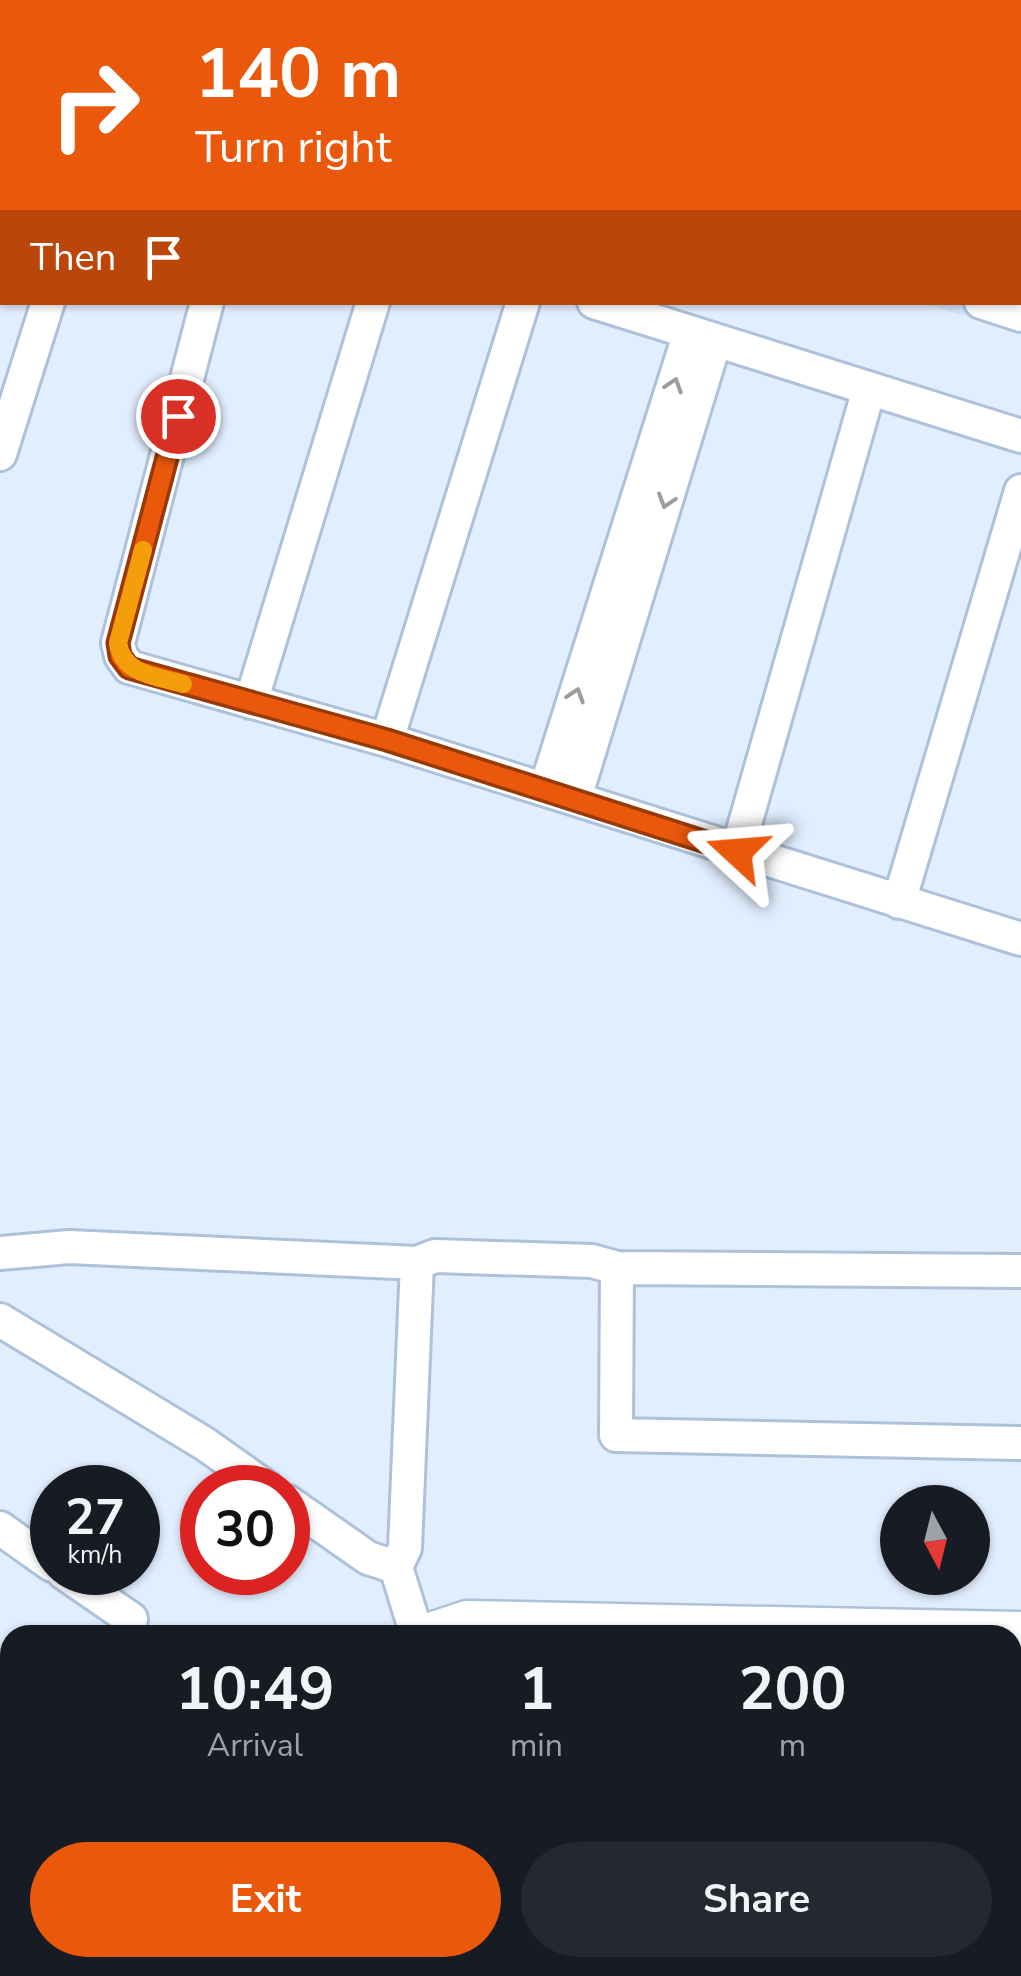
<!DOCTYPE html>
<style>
:root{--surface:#171b24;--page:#242831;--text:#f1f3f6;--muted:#9ea1a6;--accent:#ea580c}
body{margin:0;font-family:"Nunito Sans",sans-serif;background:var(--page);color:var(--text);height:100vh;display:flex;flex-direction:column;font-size:38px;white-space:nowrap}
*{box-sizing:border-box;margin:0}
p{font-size:32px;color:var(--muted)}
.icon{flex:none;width:55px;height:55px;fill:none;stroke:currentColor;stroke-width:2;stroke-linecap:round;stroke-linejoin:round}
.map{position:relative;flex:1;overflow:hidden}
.details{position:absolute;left:0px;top:1625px;width:1022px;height:352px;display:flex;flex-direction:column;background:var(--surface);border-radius:30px 30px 0 0;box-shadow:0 2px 8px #0004}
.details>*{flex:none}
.banner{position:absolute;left:0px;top:0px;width:1022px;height:305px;box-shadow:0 2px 8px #0004;background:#ea580c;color:#fff;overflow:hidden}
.needle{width:65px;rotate:173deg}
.buttons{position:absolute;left:880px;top:1485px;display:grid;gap:20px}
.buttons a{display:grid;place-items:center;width:110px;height:110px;border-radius:50%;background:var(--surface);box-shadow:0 2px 8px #0004;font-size:50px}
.speed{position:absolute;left:30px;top:1465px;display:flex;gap:20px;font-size:50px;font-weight:700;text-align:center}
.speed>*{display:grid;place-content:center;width:130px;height:130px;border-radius:50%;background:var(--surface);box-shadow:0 2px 8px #0004;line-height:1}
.speed small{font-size:25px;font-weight:400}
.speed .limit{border:15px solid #d22;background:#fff;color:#111}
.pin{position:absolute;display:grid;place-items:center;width:85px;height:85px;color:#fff;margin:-42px;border:5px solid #fff;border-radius:50%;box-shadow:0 2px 10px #0007}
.me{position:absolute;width:110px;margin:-55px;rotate:289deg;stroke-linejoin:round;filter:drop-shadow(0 0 8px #0008)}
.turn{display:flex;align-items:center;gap:35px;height:210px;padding:0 30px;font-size:45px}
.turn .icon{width:130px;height:130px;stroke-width:2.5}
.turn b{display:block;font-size:70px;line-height:85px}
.then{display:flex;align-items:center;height:95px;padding:0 30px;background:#0003;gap:20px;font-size:38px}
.eta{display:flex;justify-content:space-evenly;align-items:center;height:170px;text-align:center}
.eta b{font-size:60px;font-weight:700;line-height:70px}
.primary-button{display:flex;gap:20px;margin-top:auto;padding:20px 30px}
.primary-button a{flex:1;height:115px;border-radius:60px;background:var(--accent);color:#fff;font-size:40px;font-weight:700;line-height:115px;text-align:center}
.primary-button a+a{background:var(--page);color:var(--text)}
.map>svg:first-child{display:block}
</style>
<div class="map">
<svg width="1021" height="1976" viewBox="0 0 1021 1976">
<rect width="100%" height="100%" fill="#e1eefe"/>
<path fill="#cfe3fd" d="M71 0H1021V332L923 303 1020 302V2H71Z"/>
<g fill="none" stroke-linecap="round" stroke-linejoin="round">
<g stroke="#adc1da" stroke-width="38">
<path id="minor" d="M83 2V0
M343 2 344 0
M577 2 578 0
M983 2 985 0
M207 302 118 643 121 656 129 667 387 740 1021 939
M594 302 1021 436
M981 302 1021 315
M0 454 48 302
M251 702 373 302
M387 740 523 302
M546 788 690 332
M575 798 715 341
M737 852 869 389
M899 902 1021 491
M0 1253 69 1247 417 1263 435 1256 592 1261 617 1268 1021 1271
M417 1263 405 1548 396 1567 417 1635
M617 1268 616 1435 1021 1443
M0 1320 205 1444 267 1488
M288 1502 368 1558 396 1567
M0 1528 52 1565
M63 1572 131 1619
M0 1822 10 1807
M315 1968 327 1976
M879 1968 893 1976
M177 1976 183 1968
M649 1976 654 1968"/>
</g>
<g stroke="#adc1da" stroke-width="45">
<path id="tertiary" d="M425 1635 467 1621 1021 1632
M1012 1661H1021"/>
</g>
<use href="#minor" stroke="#fff" stroke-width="32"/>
<use href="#tertiary" stroke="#fff" stroke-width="40"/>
</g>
<defs><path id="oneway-chevron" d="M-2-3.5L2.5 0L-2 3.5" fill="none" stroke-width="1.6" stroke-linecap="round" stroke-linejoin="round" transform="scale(2.5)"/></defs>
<g stroke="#999da2">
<use href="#oneway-chevron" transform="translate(674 385) rotate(-72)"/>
<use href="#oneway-chevron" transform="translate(666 501) rotate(107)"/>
<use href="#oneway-chevron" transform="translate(576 695) rotate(-72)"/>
</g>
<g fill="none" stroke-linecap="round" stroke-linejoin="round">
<g stroke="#983908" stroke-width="25">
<path id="route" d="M178 416 118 643 120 656 129 668 387 740 737 852"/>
</g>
<use href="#route" stroke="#ea580c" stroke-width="18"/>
<path stroke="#f59e0b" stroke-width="18" d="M143 550 118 643C123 675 156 676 183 684"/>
</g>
</svg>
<div class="buttons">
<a><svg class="needle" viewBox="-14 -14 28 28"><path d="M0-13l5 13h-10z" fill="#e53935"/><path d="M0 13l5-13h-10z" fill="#9ea1a6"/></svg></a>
</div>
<div class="speed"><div>27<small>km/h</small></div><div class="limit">30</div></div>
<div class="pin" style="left:178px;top:416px;background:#d93025"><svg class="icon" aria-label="arrive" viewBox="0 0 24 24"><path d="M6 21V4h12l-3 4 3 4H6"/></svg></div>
<svg class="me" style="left:737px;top:852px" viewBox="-20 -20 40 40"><path d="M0-17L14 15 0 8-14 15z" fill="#ea580c" stroke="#fff" stroke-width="4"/></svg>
<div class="banner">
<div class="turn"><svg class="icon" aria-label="right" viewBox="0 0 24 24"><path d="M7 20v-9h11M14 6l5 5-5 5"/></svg><div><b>140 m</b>Turn right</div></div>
<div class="then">Then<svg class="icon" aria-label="arrive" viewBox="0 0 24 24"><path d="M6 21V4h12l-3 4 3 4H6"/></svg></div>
</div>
<section class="details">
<div class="eta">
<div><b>10:49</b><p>Arrival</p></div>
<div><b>1</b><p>min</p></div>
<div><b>200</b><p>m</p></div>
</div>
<div class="primary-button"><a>Exit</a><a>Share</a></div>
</section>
</div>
